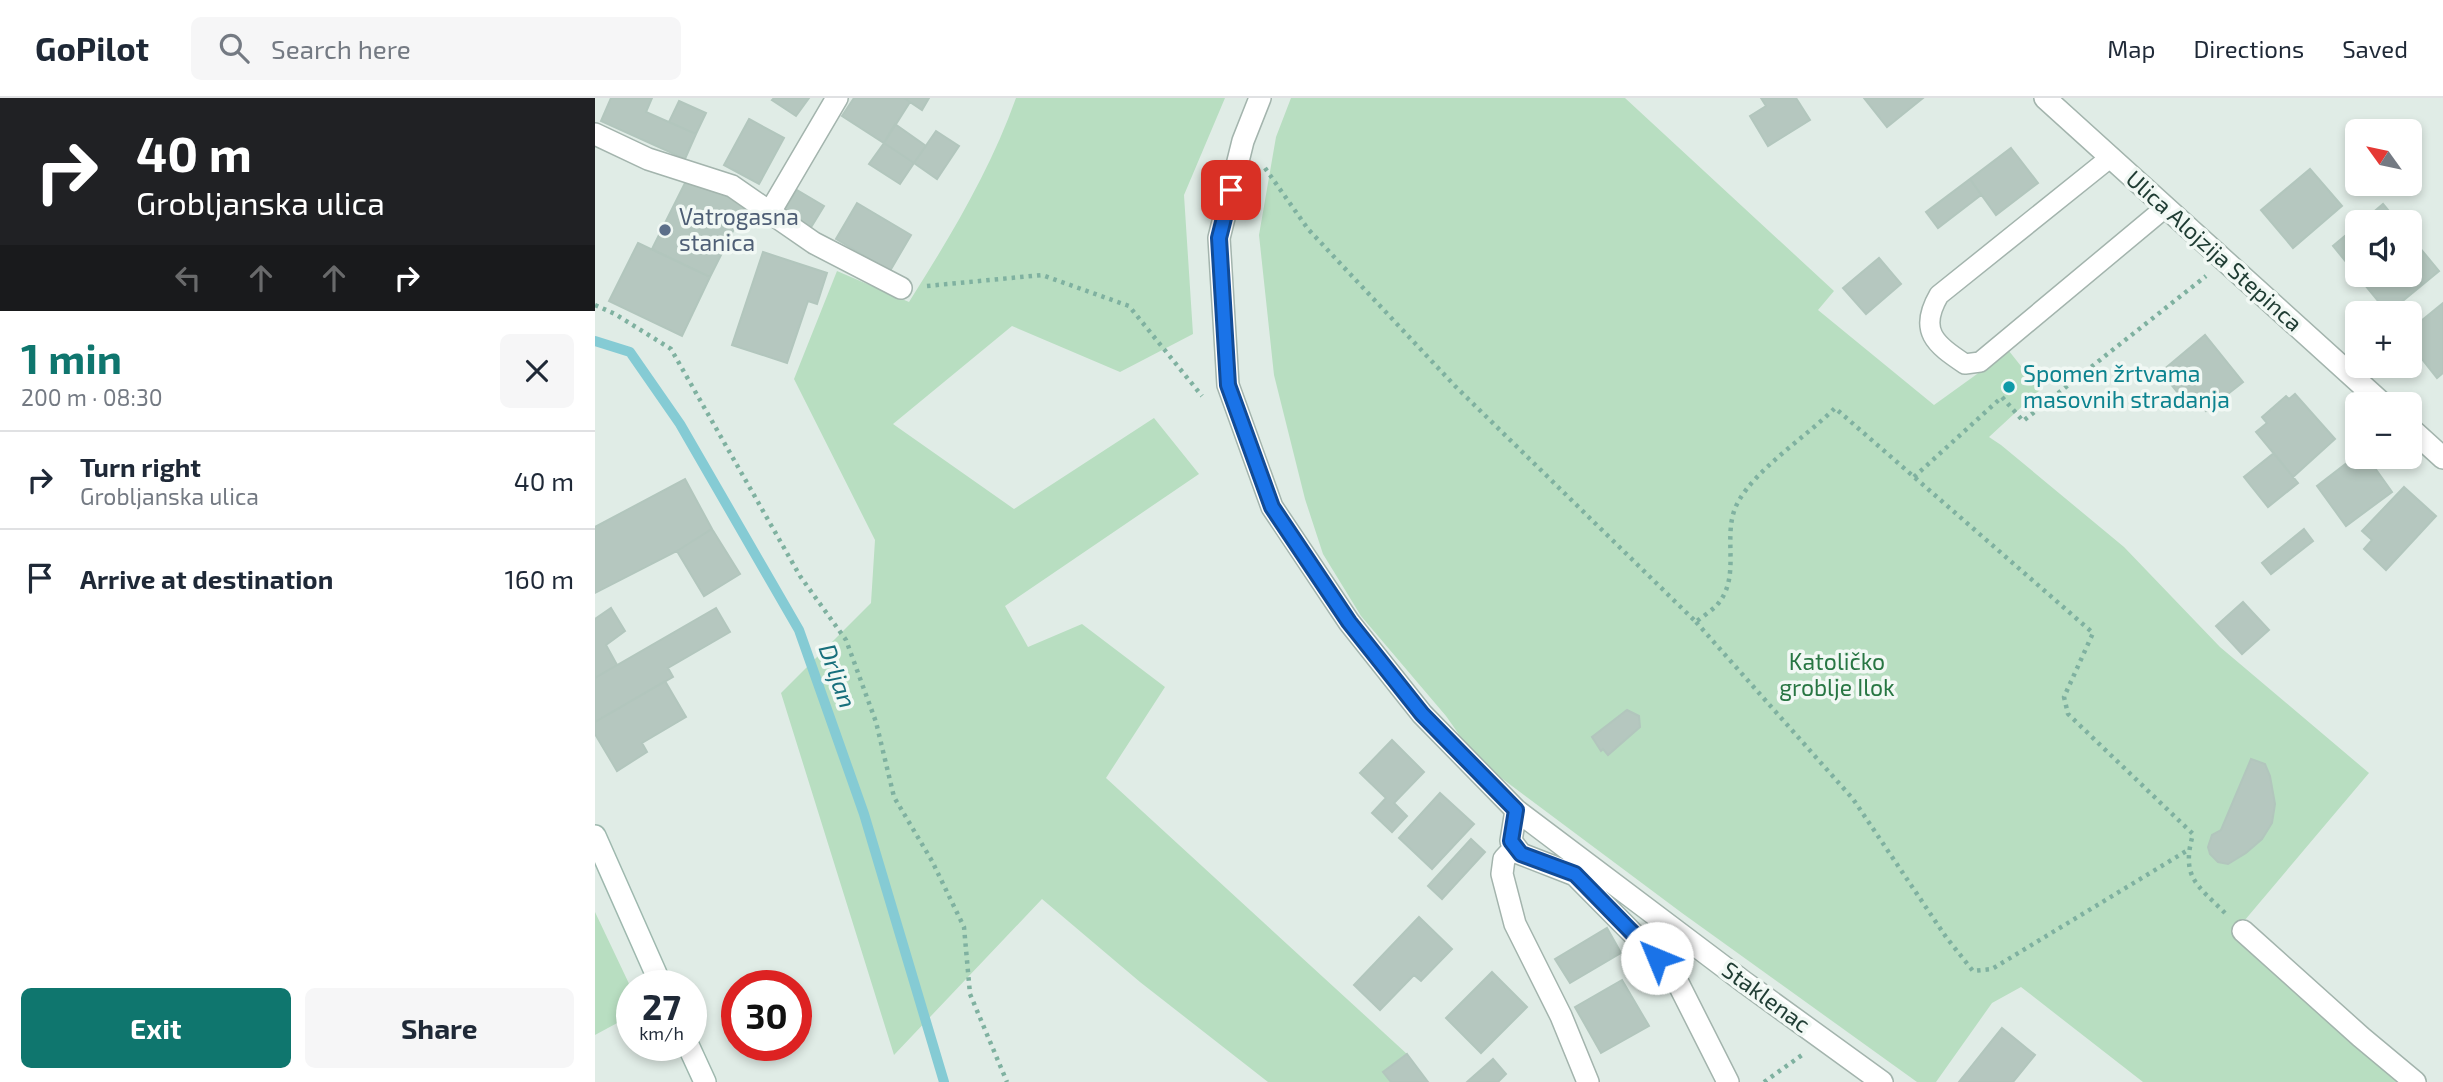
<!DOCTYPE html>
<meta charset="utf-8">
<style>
:root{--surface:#fff;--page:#f6f6f7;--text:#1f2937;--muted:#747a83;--line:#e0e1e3;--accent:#0f766e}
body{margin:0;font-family:"Exo 2",sans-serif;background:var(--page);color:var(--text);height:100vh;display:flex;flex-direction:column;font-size:26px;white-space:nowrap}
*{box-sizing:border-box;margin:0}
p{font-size:23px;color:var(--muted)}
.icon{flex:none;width:38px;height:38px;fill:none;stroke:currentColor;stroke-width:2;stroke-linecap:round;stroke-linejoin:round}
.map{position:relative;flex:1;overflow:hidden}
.side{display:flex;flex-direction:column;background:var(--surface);width:595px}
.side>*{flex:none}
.banner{background:#202124;color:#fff;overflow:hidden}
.needle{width:46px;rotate:303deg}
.buttons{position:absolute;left:1750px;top:21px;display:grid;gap:14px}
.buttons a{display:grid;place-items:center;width:77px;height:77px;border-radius:10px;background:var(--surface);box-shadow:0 4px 10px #0003;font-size:35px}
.speed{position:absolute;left:21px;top:872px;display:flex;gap:14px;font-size:35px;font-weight:700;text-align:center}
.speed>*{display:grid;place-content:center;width:91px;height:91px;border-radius:50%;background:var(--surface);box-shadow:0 4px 10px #0003;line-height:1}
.speed small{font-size:18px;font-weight:400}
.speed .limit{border:10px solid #d22;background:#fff;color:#111}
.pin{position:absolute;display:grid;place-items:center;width:60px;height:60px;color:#fff;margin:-30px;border-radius:14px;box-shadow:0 4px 10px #0006}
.me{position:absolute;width:77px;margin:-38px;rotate:315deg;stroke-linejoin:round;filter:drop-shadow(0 0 5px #0008)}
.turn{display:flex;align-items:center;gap:24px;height:147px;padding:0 21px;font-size:32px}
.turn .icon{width:91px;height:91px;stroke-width:2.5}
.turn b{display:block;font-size:49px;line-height:60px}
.lanes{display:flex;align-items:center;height:66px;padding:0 21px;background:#0003;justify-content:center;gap:35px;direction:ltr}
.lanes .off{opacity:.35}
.round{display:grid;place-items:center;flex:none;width:74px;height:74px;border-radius:10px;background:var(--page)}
.overview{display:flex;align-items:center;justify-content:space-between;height:119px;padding:0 21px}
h1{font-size:42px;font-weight:700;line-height:52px;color:var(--accent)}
.primary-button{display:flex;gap:14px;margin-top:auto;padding:14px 21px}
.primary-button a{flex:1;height:80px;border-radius:10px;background:var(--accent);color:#fff;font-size:28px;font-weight:700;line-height:80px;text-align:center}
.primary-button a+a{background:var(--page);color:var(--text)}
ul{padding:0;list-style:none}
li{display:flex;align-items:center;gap:21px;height:98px;padding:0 21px;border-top:2px solid var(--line)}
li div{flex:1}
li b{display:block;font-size:26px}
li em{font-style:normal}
header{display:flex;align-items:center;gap:42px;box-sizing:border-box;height:98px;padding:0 35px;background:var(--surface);border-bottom:2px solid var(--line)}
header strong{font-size:33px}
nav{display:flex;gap:38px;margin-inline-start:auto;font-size:24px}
.search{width:490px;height:63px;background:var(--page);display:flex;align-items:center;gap:18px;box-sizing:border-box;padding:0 24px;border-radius:10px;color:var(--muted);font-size:26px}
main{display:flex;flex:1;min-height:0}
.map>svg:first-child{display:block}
</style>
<header>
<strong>GoPilot</strong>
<div class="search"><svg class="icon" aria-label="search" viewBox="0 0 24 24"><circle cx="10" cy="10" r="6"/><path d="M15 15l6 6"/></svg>Search here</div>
<nav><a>Map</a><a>Directions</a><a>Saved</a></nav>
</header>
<main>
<section class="side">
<div class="banner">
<div class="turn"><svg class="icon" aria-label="right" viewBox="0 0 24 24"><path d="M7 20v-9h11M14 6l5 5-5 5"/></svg><div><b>40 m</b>Grobljanska ulica</div></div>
<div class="lanes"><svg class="icon off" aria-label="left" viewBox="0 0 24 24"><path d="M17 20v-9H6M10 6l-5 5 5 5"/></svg><svg class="icon off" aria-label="ahead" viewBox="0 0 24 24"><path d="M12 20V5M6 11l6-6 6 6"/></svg><svg class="icon off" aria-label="ahead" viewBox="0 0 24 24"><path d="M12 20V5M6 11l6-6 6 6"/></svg><svg class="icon" aria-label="right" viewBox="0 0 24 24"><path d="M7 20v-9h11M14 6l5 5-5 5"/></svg></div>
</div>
<div class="overview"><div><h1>1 min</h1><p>200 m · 08:30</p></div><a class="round"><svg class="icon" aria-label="close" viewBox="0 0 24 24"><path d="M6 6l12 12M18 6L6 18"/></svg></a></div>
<ul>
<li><svg class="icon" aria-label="right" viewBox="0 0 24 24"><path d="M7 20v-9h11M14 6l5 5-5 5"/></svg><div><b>Turn right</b><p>Grobljanska ulica</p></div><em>40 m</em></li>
<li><svg class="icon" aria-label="arrive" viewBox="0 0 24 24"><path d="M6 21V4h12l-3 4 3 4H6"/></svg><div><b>Arrive at destination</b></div><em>160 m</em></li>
</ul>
<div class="primary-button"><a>Exit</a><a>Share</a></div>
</section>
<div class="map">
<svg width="1848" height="984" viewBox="0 0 1848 984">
<rect width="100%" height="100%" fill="#e0ece6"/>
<path fill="#b8dec1" d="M421 0H630L589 97 598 236 525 274 417 228 298 326 419 411 559 320 604 376 410 508 433 549 487 526 570 589 511 680 812 956 788 974 796 984H673L545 884 447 801 299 957 186 595 276 505 280 442 199 281 242 173 314 204C355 139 395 73 421 0Z
M696 0H1030L1239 193 1223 212 1339 307 1414 253 1445 292 1394 339 1406 347 1529 449 1625 549 1774 675 1644 829 1820 984H1548L1426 889 1397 905 1341 984H1322L1087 815 905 679 875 652 851 618 766 518 728 456 710 401 679 277 664 137 681 39Z
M0 814 37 892V917L0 937Z"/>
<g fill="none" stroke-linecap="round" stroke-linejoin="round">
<path stroke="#85cbd4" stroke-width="10" d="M0 243 35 254 85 326 204 532 269 716 349 984"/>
</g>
<path fill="#b5c7bf" stroke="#b2c6bd" stroke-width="2" d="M16 0H57L51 14 101 36 90 61 6 23Z
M179 0H214L201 18 177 2Z
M259 0H309L315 4 289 45 247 18Z
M309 0H334L327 12Z
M1166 0H1201L1215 22 1173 48 1155 18 1171 8Z
M1269 0H1328L1292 29Z
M84 3 111 15 101 36 74 24Z
M154 21 189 40 164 86 129 67Z
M300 26 331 48 319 65 289 45Z
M341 33 364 48 342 81 319 65Z
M289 45 319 65 305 86 274 66Z
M1416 50 1443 85 1401 117 1375 81Z
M1715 71 1747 108 1698 150 1666 112Z
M94 77 152 105 115 179 57 151Z
M1375 81 1386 97 1343 130 1331 114Z
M202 92 229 108 215 131 187 115Z
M262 105 316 137 295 173 241 141Z
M1788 106 1803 124H1767Z
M1762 128V177H1815V138L1844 173 1793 215 1738 148Z
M43 145 115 179 87 238 14 203Z
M168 154 232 175 222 206 213 203 192 265 137 247Z
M1284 160 1306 186 1271 216 1248 190Z
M1848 205V275L1842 280 1815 246V232Z
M1610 237 1648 284 1611 313 1599 298 1591 305 1566 274Z
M1700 296 1740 341 1698 379 1661 334 1672 325 1667 319 1691 298 1694 301Z
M1679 355 1703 385 1673 409 1649 379Z
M1762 357 1772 359 1797 394 1751 428 1722 388Z
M90 381 117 431 82 453 0 495V429Z
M1809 389 1841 418 1791 472 1769 451 1777 442 1767 433Z
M117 431 145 476 109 498 82 453Z
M1709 431 1718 443 1676 476 1667 465Z
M1648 504 1674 532 1647 556 1621 528Z
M16 510 30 533 11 547 22 567 0 580V521Z
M121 510 135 534 73 570 78 579 0 624V580Z
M70 583 91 619 47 645 52 654 22 673 0 636V624Z
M1032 612 1044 618 1045 629 1013 657 1008 651 1006 653 997 639Z
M797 642 829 674 799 705 812 718 797 734 777 715 791 700 765 675Z
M1656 661 1670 666 1675 678 1680 706 1677 725 1667 741 1651 755 1633 766 1623 764 1615 756 1613 749 1617 737 1626 732Z
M845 695 879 726 837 771 804 740Z
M876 741 890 754 847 801 833 788Z
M824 819 857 851 826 883 819 877 785 912 759 887Z
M1012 830 1026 855 975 885 960 861Z
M897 874 932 909 886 955 851 920Z
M1027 882 1054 928 1006 955 980 909Z
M1407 930 1440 957 1418 984H1364Z
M812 956 833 984H796L788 974Z
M898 961 911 976 903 984H872Z"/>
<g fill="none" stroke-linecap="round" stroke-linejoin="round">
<g stroke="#a3b4ad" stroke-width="22">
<path id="lane" d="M1516 59 1344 197C1323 233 1340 246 1370 266L1385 264 1571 109"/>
</g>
<g stroke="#a3b4ad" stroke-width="24">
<path id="street" d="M665 0 648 43 624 140 633 287 677 409 754 524 827 616 921 712 916 743 926 756 980 777 1079 877 1133 984
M1450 0 1788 306
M0 36 53 61 137 88 219 145 306 190
M175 114 242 0
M1815 330 1848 360
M921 712 1149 884 1287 984
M920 749 909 761 907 776 920 826 966 918 993 984
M1648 833 1766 939 1820 984"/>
</g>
<g stroke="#9eb8ae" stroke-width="24">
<path id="secondary" d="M0 738 66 887
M93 947 110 984"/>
</g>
<path stroke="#7fb1a0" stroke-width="4.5" stroke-dasharray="3.5 5" stroke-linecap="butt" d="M670 70 713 131 860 288 1101 524C1107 519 1116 513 1122 507 1148 477 1125 437 1143 404 1162 370 1212 338 1240 310L1498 535 1469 599 1473 616 1598 736C1586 779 1601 786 1630 815
M332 188 447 177 534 208 607 298
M0 207 20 216 76 251 205 478 251 542 281 624 299 699 337 763 369 829 375 896 412 984
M1319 379 1407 299 1428 323 1611 178
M1101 524 1258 701 1351 839 1378 873 1397 871 1593 752
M1169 984 1207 957"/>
<use href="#lane" stroke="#fff" stroke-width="19"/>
<use href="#street" stroke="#fff" stroke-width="21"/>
<use href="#secondary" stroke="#fff" stroke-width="21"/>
</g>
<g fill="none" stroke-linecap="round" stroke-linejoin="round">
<g stroke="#114b97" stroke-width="18">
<path id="route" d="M636 92 624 140 633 287 677 409 754 524 827 616 921 712 916 743 926 756 980 776 1062 860"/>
</g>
<use href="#route" stroke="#1a73e8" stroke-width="12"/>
</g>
<circle fill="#5c6f8a" stroke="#f1f8f4" stroke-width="2.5" cx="70" cy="132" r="7"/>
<circle fill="#0f9aa8" stroke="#f1f8f4" stroke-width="2.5" cx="1414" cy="289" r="7"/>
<g text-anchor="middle" stroke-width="7" stroke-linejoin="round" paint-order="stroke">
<g font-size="23" fill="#4e5e75" stroke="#f1f8f4" text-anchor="start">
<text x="84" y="127">Vatrogasna<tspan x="84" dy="26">stanica</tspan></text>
</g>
<g font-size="23" fill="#203d34" stroke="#f1f8f4">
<text transform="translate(1619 153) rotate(42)" y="8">Ulica Alojzija Stepinca</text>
<text transform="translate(1171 899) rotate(36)" y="8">Staklenac</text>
</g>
<g font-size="23" fill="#0d838f" stroke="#f1f8f4" text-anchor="start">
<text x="1428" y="284">Spomen žrtvama<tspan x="1428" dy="26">masovnih stradanja</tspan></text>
</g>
<g font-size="23" fill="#287643" stroke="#f1f8f4">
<text x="1242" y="572">Katoličko<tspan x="1242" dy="26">groblje Ilok</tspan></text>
</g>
<g font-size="24" font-style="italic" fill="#176f7c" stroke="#f1f8f4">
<text transform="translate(242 578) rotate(70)" y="8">Drljan</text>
</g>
</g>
</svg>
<div class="buttons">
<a><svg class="needle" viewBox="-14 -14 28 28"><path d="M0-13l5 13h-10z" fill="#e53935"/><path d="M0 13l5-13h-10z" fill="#747a83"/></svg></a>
<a><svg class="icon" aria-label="sound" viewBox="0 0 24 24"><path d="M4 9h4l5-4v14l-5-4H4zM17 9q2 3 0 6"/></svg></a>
<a>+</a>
<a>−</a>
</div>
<div class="speed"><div>27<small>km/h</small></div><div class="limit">30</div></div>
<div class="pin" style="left:636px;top:92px;background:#d93025"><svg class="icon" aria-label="arrive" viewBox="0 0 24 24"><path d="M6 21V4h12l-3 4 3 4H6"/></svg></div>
<svg class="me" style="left:1062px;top:860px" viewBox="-20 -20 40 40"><circle r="19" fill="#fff"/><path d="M0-13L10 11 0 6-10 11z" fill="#1a73e8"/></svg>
</div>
</main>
